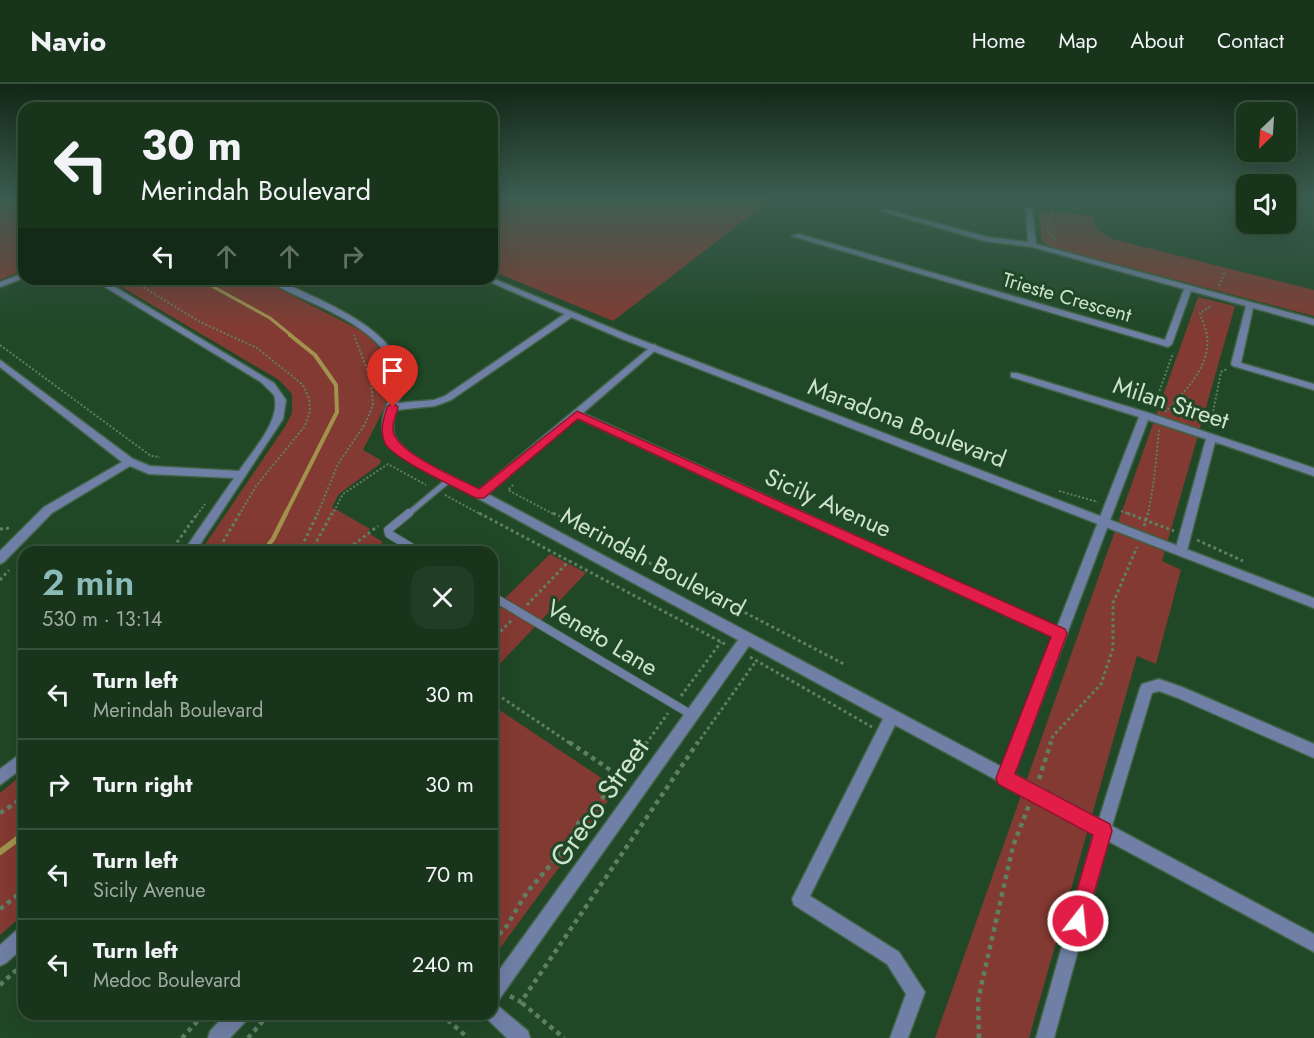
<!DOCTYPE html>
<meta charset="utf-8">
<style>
:root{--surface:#18351c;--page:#213d25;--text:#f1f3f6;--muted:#9faba3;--line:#36503b;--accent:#8bbbb9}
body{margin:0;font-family:Jost,sans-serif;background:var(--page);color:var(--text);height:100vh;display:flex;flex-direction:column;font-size:22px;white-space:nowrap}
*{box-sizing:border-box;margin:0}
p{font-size:20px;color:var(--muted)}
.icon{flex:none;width:33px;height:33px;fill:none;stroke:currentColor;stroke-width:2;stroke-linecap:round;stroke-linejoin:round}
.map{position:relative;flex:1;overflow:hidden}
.details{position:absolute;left:18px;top:462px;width:480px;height:474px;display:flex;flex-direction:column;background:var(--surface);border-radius:18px;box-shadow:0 6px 24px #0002,0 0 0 2px var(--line)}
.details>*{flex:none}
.banner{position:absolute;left:18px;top:18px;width:480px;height:183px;border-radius:18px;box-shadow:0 6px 24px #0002,0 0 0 2px var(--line);background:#18351c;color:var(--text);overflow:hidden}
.needle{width:39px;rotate:205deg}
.tools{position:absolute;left:1236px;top:18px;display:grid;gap:12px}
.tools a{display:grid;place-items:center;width:60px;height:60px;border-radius:12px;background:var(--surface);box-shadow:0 6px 24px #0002,0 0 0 2px var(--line);font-size:30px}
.pin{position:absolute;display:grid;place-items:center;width:51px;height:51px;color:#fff;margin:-62px -26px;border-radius:50% 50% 50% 0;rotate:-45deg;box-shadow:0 0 6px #0007}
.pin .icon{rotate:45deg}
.me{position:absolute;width:66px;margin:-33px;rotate:16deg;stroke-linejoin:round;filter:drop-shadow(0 0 4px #0008)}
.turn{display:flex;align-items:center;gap:21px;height:126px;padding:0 24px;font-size:27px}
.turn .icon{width:78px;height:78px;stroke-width:2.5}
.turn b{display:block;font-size:42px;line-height:51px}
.lanes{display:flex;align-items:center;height:57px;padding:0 24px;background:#0003;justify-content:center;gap:30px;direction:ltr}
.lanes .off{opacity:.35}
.round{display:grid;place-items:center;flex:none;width:63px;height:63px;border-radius:18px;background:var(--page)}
.headline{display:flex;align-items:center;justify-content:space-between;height:102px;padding:0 24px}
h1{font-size:36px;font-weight:600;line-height:45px;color:var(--accent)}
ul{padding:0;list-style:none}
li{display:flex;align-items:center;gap:18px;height:90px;padding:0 24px;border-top:2px solid var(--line)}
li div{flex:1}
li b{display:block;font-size:22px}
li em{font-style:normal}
header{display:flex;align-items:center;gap:36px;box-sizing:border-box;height:84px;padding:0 30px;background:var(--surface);border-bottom:2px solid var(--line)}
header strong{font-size:28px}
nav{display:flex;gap:33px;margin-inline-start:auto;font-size:21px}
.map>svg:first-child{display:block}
</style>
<header>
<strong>Navio</strong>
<nav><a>Home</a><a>Map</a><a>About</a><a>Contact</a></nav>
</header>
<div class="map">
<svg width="1314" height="954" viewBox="0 0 1314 954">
<rect width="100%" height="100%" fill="#204726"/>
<path fill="#833a32" d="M0 113H24V186L0 196Z
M492 113H775L613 237 492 187Z
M1038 126 1092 132 1097 146 1112 155 1314 206V232L1051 163 1042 157Z
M108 195H260L360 246 370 253 385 271 392 297 387 319 363 366 381 376 380 380 339 410 332 423 370 445 367 448 383 458 371 468H200L286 341 292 329V310L279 296Z
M1198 213 1235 222 1162 477 1181 486 1156 580 1137 572 1029 954H935Z
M550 470 586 489 492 588V527Z
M492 621 612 701 613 710 492 875Z
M24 689V830L0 851V709Z"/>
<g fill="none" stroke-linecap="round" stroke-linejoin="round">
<path stroke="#a2924d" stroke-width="3" d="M199 195 270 234 292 252"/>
<path stroke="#a2924d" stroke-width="4" d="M285 431 337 328 336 301 315 271 290 251"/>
<path stroke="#a2924d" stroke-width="4.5" d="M263 468 273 455 286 429"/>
<path stroke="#a2924d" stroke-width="6" d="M0 768 24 750"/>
<g stroke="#3f6344" stroke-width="8">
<path id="service-far1" d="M407 431 450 395"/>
</g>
<g stroke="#3f6344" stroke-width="10">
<path id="service" d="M409 429 388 446 389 450 419 468
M492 512 692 631"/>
</g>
<g stroke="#3f6344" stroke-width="3">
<path id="minor" d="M1026 124 1032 125 1036 160 1314 235V241L1253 224 1241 279 1314 300V306L1233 282 1231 280 1246 222 1191 207 1172 260 1168 263 792 152 799 150 1165 256 1184 205 1032 163 984 157 881 127 885 125 987 153 1028 158Z
M24 189V194L0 203V198Z
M92 195H102L274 299 286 316 283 335 195 468H183L234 394 149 390 130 382 52 429 4 478 0 480V467L44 423 122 378 0 283V276L133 375 150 382 239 387C252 367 282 336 274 311L261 298Z
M265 195H275C313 213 393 242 402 288 404 298 402 309 398 319L434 316 445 312 566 229H572V233L451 316 435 322 396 326C394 333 392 342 394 349 399 371 459 395 479 406L654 260 658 263 657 265 583 329 1057 543 1139 333 1011 293V289H1017L1149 329 1314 384V392L1215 358 1187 467 1181 471 1175 467 1206 355 1148 336 1014 690 1099 735 1140 604 1142 600 1159 595 1182 603 1314 660V674L1178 614 1159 607 1152 609 1112 742 1314 850V868L1108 757 1054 954H1036L1094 749 895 641 810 812 899 868 925 908 908 954H890L906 910 887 880 794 821 792 815 883 635 749 562 498 917 493 919 498 922 528 947 530 954H507L486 934 484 930H492V896L738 556 402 373C395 366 386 359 383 348 378 322 404 305 387 273 373 244 321 223 293 210 284 205 273 201 265 195ZM577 334 1053 553 1002 683 488 410Z
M24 667V683L0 701V685Z
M24 842V863L6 879 0 882V861L18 845Z
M226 930H248L246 937 230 954H208L210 947Z"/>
</g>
<g stroke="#3f6344" stroke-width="3">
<path id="tertiary" d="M492 194 628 251 1314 514V524L622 255 483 195Z"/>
</g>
<path stroke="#5f7f63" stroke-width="2" stroke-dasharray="2 2" stroke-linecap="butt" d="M1052 126 1053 131 1047 142 1050 151 1056 156
M75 195 89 203
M130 195 200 238 257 264 303 301 309 314 310 327 305 342 256 402 239 431
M1219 202 1225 188
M0 261 151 372 160 373
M1154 322 1173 269
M1165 328C1184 309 1211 282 1207 252 1206 244 1202 236 1200 229L1212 222
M1210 343 1221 288 1227 285
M513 401 508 406 555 431
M1059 407 1098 418
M445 411 482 431
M1121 427 1131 431
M197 431 205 420
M317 431 338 380 365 340 373 321 371 296 354 251
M332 431 343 410 388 380 426 401
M1148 431 1154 396 1159 346"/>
<path stroke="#5f7f63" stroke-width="3" stroke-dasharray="3 3" stroke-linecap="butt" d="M479 429 725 560
M553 429 844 580
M1127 429 1174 447
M1144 442 1148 429
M0 445 10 444
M1197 456 1243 477
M170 468 198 429
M217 468 240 429
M299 468 318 429
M311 468 332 429
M344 468 378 442
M0 496 9 486
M527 521 569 477
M492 556 512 536
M750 573 872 643
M492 607 571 660
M681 612 721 558
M646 660 668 629
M697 660 756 577
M1050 660 1053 652 1101 600 1113 564V519L1137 463"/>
<path stroke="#5f7f63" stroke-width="4.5" stroke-dasharray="4.5 4.5" stroke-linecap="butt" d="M569 658 628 698
M1039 695 1051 658
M0 729 24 713
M0 825 24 806
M492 856 505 845 527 808 561 769 579 738 619 697 647 658
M0 901 24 879
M510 912 521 918 698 658
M522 919 564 954
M441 930 468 954
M182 954 204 930
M248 954 269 930
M979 954 978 916 1013 762 1029 721"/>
<use href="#service-far1" stroke="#707fa5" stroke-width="5"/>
<use href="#service" stroke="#707fa5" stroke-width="8"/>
<use href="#minor" fill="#707fa5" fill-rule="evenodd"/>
<use href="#tertiary" fill="#707fa5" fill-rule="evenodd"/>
</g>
<linearGradient id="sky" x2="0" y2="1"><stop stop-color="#122715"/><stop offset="0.46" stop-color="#3c5e52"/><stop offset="1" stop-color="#3c5e52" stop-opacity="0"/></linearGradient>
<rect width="1314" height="246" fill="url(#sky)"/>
<path fill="#e11d48" stroke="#92132f" stroke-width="1.5" d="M393 319 398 323C397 329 392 339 393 345 393 368 460 395 479 405L577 327 1065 545 1067 550 1015 690 1110 740 1112 747 1084 844 1078 847 1071 844 1068 837 1093 751 998 700 996 694 1051 553 578 335 484 414H476C457 404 393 375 385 359 379 346 384 335 387 323Z"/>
<g text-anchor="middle" stroke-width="6" stroke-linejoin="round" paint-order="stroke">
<g font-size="20" fill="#cee3cf" stroke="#204726">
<text transform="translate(1067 213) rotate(16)" y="7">Trieste Crescent</text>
</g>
<g font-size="24" fill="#cee3cf" stroke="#204726">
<text transform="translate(1171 319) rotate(18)" y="8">Milan Street</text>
<text transform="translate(907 339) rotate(21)" y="8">Maradona Boulevard</text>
<text transform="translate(828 419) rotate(24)" y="8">Sicily Avenue</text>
<text transform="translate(653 478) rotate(28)" y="8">Merindah Boulevard</text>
<text transform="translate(602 554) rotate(31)" y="8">Veneto Lane</text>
</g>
<g font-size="28" fill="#cee3cf" stroke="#204726">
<text transform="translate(599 718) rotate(-55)" y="10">Greco Street</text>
</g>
</g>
</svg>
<div class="tools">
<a><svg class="needle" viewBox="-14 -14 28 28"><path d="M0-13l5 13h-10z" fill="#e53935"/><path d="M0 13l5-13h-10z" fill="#9faba3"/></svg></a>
<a><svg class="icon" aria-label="sound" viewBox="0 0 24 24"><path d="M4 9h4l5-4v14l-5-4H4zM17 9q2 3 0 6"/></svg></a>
</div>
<div class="pin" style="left:393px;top:323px;background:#d93025"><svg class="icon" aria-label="arrive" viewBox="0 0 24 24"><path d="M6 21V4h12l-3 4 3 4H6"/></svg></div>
<svg class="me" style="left:1078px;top:837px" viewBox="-20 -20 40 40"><circle r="17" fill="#e11d48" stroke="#fff" stroke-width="3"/><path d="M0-11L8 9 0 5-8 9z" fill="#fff"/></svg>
<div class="banner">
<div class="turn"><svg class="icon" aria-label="left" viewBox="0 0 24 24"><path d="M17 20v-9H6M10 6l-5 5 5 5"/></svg><div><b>30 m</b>Merindah Boulevard</div></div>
<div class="lanes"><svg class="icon" aria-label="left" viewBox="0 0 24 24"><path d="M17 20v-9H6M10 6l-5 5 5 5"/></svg><svg class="icon off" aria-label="ahead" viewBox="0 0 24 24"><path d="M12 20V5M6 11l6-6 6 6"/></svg><svg class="icon off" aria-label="ahead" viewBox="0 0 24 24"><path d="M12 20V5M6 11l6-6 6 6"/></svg><svg class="icon off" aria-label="right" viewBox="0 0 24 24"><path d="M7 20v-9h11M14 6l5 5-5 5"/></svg></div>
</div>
<section class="details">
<div class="headline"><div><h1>2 min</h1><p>530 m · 13:14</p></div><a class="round"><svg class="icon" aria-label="close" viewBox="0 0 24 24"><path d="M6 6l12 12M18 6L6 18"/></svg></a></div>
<ul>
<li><svg class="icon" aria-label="left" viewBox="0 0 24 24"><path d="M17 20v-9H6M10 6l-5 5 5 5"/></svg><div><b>Turn left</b><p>Merindah Boulevard</p></div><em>30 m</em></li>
<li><svg class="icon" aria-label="right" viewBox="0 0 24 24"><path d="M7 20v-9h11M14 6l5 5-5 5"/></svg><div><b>Turn right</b></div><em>30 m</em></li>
<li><svg class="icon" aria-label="left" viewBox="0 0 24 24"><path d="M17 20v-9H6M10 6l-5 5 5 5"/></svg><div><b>Turn left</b><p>Sicily Avenue</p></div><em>70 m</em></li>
<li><svg class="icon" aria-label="left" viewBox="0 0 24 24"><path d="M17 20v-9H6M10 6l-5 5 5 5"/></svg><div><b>Turn left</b><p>Medoc Boulevard</p></div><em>240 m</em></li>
</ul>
</section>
</div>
